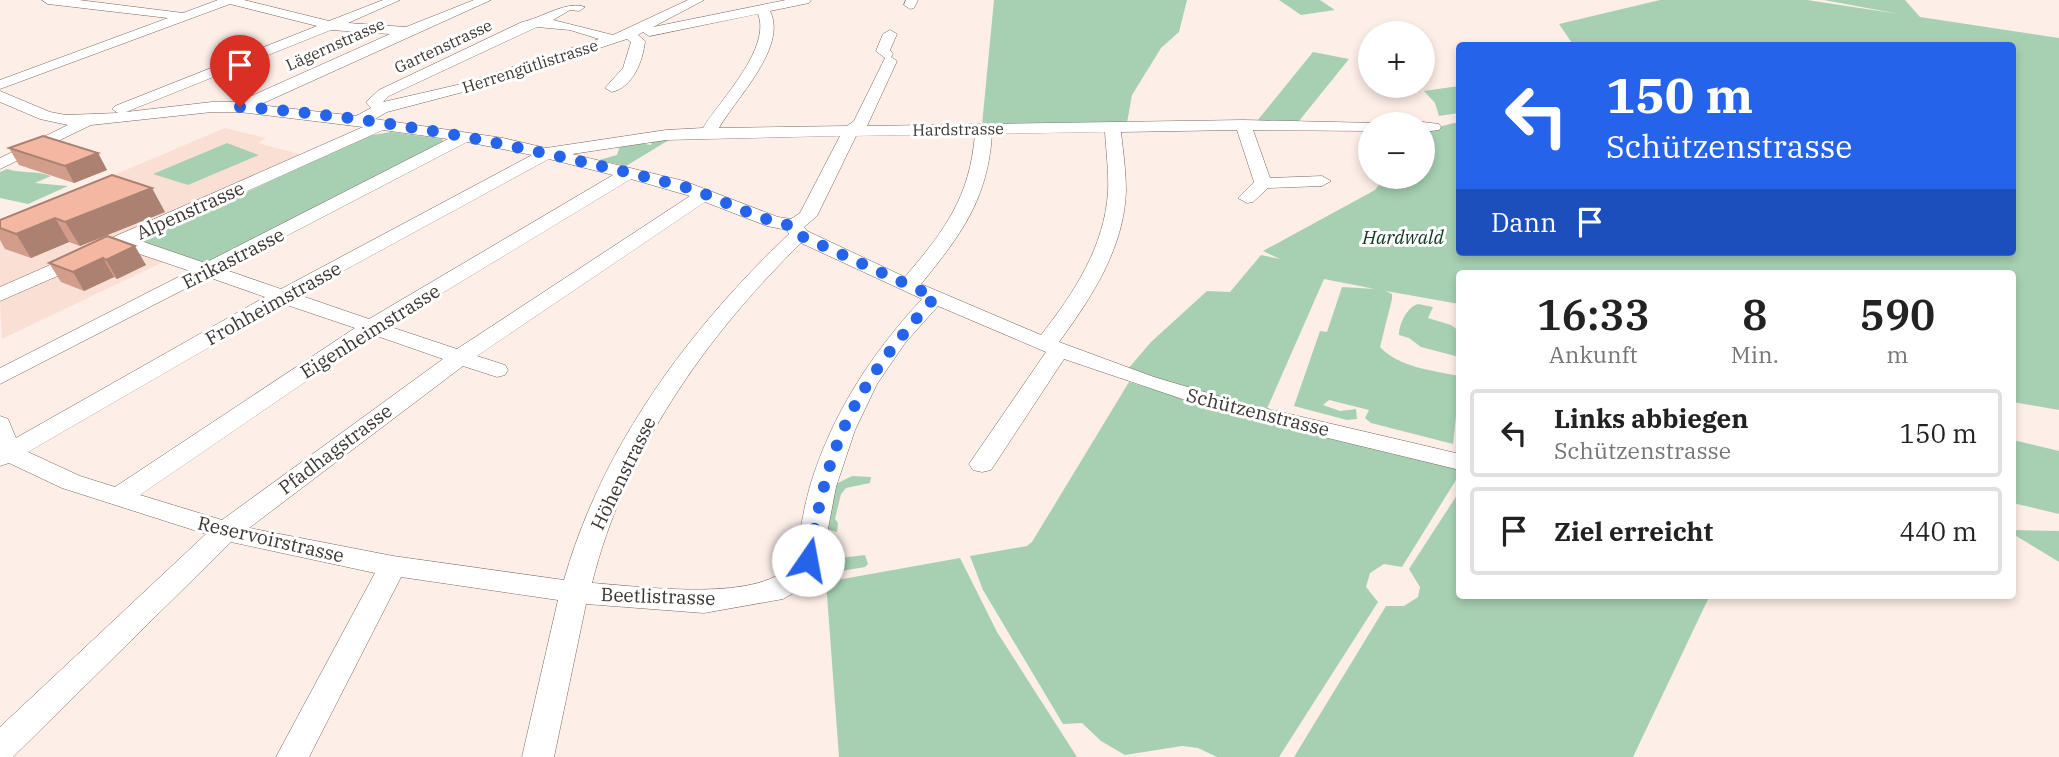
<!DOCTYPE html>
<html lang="de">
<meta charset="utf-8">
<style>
:root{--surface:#fff;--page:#f6f6f6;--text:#222;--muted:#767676;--line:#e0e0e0}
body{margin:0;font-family:"IBM Plex Serif",serif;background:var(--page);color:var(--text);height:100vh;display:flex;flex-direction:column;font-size:26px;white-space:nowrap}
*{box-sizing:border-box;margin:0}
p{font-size:23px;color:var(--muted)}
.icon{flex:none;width:38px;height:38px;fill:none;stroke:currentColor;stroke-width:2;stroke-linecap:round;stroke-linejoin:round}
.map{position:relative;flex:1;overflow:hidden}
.panel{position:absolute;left:1456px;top:270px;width:560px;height:329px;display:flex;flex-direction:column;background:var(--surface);border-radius:7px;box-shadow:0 4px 10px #0003}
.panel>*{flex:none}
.guide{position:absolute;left:1456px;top:42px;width:560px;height:214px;border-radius:7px;box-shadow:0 4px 10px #0003;background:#2563eb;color:#fff;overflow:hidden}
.fabs{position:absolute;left:1358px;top:21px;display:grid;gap:14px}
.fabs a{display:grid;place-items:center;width:77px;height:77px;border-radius:50%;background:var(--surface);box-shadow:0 4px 10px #0003;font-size:35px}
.pin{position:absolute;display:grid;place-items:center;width:60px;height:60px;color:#fff;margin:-72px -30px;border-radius:50% 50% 50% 0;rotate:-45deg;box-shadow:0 0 7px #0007}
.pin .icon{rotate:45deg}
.me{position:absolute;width:77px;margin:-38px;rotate:12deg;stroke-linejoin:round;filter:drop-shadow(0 0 5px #0008)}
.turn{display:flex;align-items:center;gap:24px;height:147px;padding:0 35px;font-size:32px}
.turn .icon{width:91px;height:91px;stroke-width:2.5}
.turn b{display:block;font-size:49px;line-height:60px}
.then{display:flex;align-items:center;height:66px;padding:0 35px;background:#0003;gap:14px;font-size:26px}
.eta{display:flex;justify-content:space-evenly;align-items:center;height:119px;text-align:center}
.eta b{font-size:42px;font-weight:600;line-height:49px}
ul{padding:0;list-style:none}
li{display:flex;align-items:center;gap:21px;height:88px;margin:0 14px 10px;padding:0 21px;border:4px solid var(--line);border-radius:7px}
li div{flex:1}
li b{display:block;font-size:26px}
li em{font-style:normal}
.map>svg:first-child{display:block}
</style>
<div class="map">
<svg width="2059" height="757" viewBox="0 0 2059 757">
<rect width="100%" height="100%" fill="#fdeee8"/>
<path fill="#fadfd5" d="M225 128 266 138 258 143 303 155 0 289V223Z
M122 248 163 262 2 339 0 302Z"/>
<path fill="#a7d0b3" d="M994 0H1187L1179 32 1161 48 1132 95 1127 123 982 125Z
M1279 0H1320L1335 10 1301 15Z
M1660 0H1807L1899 14 1824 0H1905L1920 17 2059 38V410L2013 402 2012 273H1460L1459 304 1386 291 1392 294V299L1380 347C1400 368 1432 370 1459 376V417L1456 416 1453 444 1371 423 1365 418 1369 410 1329 400 1323 405 1340 411 1356 409 1357 419 1347 420 1294 406 1320 331 1327 332 1342 287 1375 289 1324 279 1266 411 1127 370 1151 342 1207 291 1230 292 1261 255 1280 259 1263 251 1375 190 1385 177H1423V131L1454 123H1459L1460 252H2012V46H1574L1559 24Z
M1313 52 1349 59 1299 121H1257Z
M1459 86V113L1439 116 1435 103 1424 91Z
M391 132 442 139 444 145 209 265 132 240 142 235 150 237 367 136Z
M669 140 626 166 599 160 617 155 620 146 639 143 651 145 652 141Z
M227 143 259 155 188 185 153 174Z
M7 169C23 174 35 170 51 176L35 183 68 186 28 204 0 198V172Z
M1418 304 1433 307 1428 318 1451 325 1459 331V357L1421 347 1409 338 1399 335C1399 324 1407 307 1418 304Z
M1129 382 1216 408 1457 465 1459 475 1402 567 1384 564 1370 573 1366 587 1378 602 1279 757H1217L1198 748 1182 746 1125 755 1101 741 1082 723 1063 724 983 590 970 556 1027 546 1032 542Z
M2013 440 2059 451V514L2013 503Z
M852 476 871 477 870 483 846 488 841 494 835 519 838 523 837 532 827 529 836 484Z
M1459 492 1460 595H1710L1633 757H1294L1386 606H1404L1418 597 1420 587 1409 569Z
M2012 530 2059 531V562L2013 534Z
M833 545 832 559 865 555 868 564 865 567 835 572 821 568 819 554 824 548Z
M960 558 997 632 1077 757H839L826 582Z"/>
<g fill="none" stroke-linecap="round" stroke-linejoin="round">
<g stroke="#776761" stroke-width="1">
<path id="minor" d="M42 0H79L183 13 218 0H244L329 21 383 0H400L348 23 406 27 474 0H491L259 105 356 116 371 108 366 102 379 90 522 22C542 18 567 0 585 7L579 11 570 10 553 20 613 35 688 0H704L653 27 786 0H811L809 3 770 11C788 47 736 98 719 128L847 126 854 121 885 58 876 51 883 34 890 30 897 34 890 50 893 54 891 57 897 61 867 126 1243 120 1376 123 1370 124V131L1253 130 1270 178 1322 176 1331 181 1322 186 1268 188 1253 202 1247 203 1238 198 1254 182 1237 130 1121 132C1123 151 1126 171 1126 191 1124 248 1092 297 1059 342L1154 377 1238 402 1460 454V470L1221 412 1064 359 991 470 982 472 973 470 969 464 1046 352 938 306 905 343 877 384 855 430 836 487 822 560 808 585 783 599 704 613 586 604 554 757H522L558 600 401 577 309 757H276L375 573 231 542 13 757H0V727L206 534 62 488 9 463 0 466V416L8 419 16 438 265 297 208 277 0 384V368L190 271 122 248 0 301V287L363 127 240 112H212L91 125 0 169V158L68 125 40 119 0 102V91L50 112 66 115 118 113 112 109 115 106 317 26 230 4 0 89V80L168 18 48 4ZM758 14C772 48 720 100 703 128L666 130 546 148 503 138 375 119 387 112 467 91 627 39 631 42 623 68 605 88 612 92C633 87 643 61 645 41L638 35 643 32 649 36ZM537 27 570 30 599 39 457 85 383 102 389 96ZM331 30 390 34 238 102H212L126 112ZM383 130 448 139 205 263 138 240ZM1105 132C1106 151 1109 171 1108 191 1105 246 1074 293 1041 335L921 284C961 235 988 199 992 134ZM975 134C970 197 945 230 905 277L807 231 804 227 817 216 856 136ZM840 136 800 213 791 219 778 217 684 181 572 154 666 140ZM467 142 532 155 281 289 223 269ZM549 159 613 175 369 319 299 295ZM631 179 690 196 457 349 388 326ZM705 202 767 226 787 230 789 234C689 329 602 446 564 580L393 556 249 528 463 366 497 377 505 375 508 370 505 365 477 356ZM801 243 922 299C871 354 832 414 810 486 803 510 800 536 794 560 768 605 638 586 592 583 625 451 705 337 801 243ZM284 304 355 328 115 487 80 476 28 452ZM374 335 443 359 222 520 140 495Z
M906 0H918L914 8 910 9 904 5Z
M1423 122 1439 124 1441 127 1439 130 1423 132V124H1417Z"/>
</g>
<use href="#minor" fill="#fff" fill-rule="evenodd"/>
</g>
<path fill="#d29e8b" d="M9 148 98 153 107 170 74 183 19 165Z
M165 212 80 246 69 242 31 258 5 249 0 240V220Z
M107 236 146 265 117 279 114 277 84 291 61 282 49 263Z"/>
<path fill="#ab8171" d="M98 153 107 170 74 183 65 166Z
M152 188 165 212 80 246 65 222Z
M55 218 69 242 31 258 16 234Z
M135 246 146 265 117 279 106 260Z
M103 258 114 277 84 291 73 272Z"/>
<path fill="#f4b8a2" stroke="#ab8171" stroke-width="2" d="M43 136 98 153 65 166 9 148Z
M112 175 152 188 65 222 55 218 16 234 0 228V220Z
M107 236 135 246 106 260 103 258 73 272 49 263Z"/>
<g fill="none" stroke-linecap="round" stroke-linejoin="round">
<path stroke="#2563eb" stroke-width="12" stroke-dasharray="0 21.6" d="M240 107C387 117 532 148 674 184 715 194 752 219 793 226L799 235 935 297C899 338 865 379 843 430 825 471 817 516 808 560"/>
</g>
<g text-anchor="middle" stroke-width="6" stroke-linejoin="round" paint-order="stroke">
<g font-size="16" fill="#3c3532" stroke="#fff">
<text transform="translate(335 44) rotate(-24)" y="6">Lägernstrasse</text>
<text transform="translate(443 46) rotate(-25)" y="6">Gartenstrasse</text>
<text transform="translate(530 66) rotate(-18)" y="6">Herrengütlistrasse</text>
<text transform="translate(958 129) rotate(-1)" y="6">Hardstrasse</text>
</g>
<g font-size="19" fill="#3c3532" stroke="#fff">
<text transform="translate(190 210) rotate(-24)" y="7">Alpenstrasse</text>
<text transform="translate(233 258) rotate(-27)" y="7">Erikastrasse</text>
<text transform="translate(273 303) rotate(-29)" y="7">Frohheimstrasse</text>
<text transform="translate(370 331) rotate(-32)" y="7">Eigenheimstrasse</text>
<text transform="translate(1258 412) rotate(14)" y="7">Schützenstrasse</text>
<text transform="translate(335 449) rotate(-37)" y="7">Pfadhagstrasse</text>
<text transform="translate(623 473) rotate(-64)" y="7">Höhenstrasse</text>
<text transform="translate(271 539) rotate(13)" y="7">Reservoirstrasse</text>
<text transform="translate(658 596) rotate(2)" y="7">Beetlistrasse</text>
</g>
<g font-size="19" font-style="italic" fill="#0e381f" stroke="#fff">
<text x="1403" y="244">Hardwald</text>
</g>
</g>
</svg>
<div class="fabs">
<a>+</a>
<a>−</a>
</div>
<div class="pin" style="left:240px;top:107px;background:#d93025"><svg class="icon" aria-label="arrive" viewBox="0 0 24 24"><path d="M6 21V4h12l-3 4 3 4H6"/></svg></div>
<svg class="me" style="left:808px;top:560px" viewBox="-20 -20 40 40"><circle r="19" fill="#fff"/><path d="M0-13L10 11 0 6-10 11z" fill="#2563eb"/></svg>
<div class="guide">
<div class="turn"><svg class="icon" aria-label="left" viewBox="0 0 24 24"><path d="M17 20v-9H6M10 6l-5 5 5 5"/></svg><div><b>150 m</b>Schützenstrasse</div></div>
<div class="then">Dann<svg class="icon" aria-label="arrive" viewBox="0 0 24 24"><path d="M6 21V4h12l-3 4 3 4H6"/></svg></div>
</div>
<section class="panel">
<div class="eta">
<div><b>16:33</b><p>Ankunft</p></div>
<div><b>8</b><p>Min.</p></div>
<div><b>590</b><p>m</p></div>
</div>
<ul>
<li><svg class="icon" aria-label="left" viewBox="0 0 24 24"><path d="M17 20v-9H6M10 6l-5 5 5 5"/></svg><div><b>Links abbiegen</b><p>Schützenstrasse</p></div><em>150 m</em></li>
<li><svg class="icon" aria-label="arrive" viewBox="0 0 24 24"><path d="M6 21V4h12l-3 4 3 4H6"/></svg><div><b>Ziel erreicht</b></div><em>440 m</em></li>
</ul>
</section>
</div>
